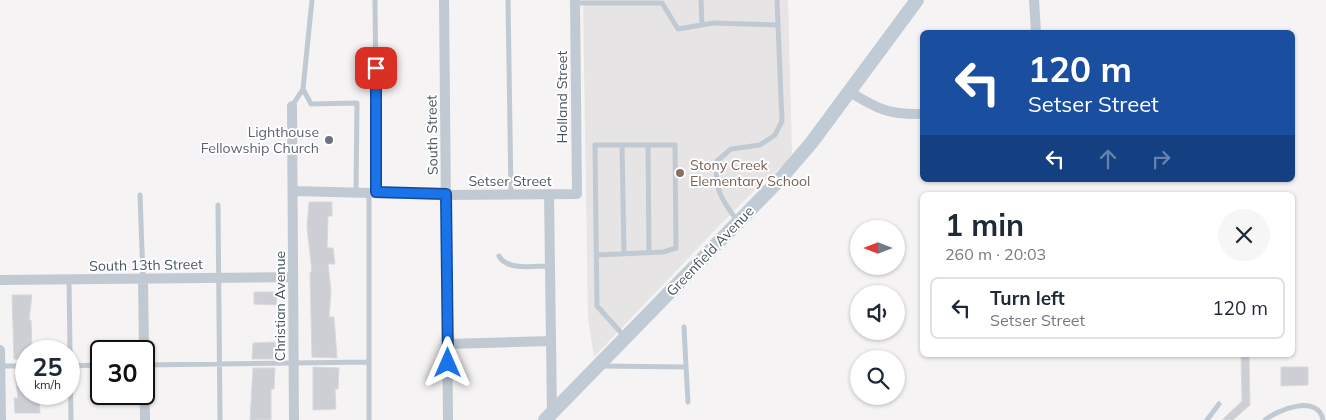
<!DOCTYPE html>
<meta charset="utf-8">
<style>
:root{--surface:#fff;--page:#f6f6f7;--text:#1f2937;--muted:#747a83;--line:#e0e1e3}
body{margin:0;font-family:Mulish,sans-serif;background:var(--page);color:var(--text);height:100vh;display:flex;flex-direction:column;font-size:19px;white-space:nowrap}
*{box-sizing:border-box;margin:0}
p{font-size:16px;color:var(--muted)}
.icon{flex:none;width:28px;height:28px;fill:none;stroke:currentColor;stroke-width:2;stroke-linecap:round;stroke-linejoin:round}
.map{position:relative;flex:1;overflow:hidden}
.sheet{position:absolute;left:920px;top:192px;width:375px;height:165px;display:flex;flex-direction:column;background:var(--surface);border-radius:8px;box-shadow:0 1px 4px #0004}
.sheet>*{flex:none}
.banner{position:absolute;left:920px;top:30px;width:375px;height:152px;border-radius:8px;box-shadow:0 1px 4px #0004;background:#1a4fa0;color:#fff;overflow:hidden}
.needle{width:32px;rotate:270deg}
.tools{position:absolute;left:850px;top:220px;display:grid;gap:10px}
.tools a{display:grid;place-items:center;width:55px;height:55px;border-radius:50%;background:var(--surface);box-shadow:0 1px 4px #0004;font-size:25px}
.speed{position:absolute;left:15px;top:340px;display:flex;gap:10px;font-size:25px;font-weight:700;text-align:center}
.speed>*{display:grid;place-content:center;width:65px;height:65px;border-radius:50%;background:var(--surface);box-shadow:0 1px 4px #0004;line-height:1}
.speed small{font-size:12px;font-weight:400}
.speed .limit{border:2px solid #111;border-radius:8px;background:#fff;color:#111}
.pin{position:absolute;display:grid;place-items:center;width:42px;height:42px;color:#fff;margin:-21px;border-radius:10px;box-shadow:0 2px 8px #0006}
.me{position:absolute;width:55px;margin:-28px;rotate:0deg;stroke-linejoin:round;filter:drop-shadow(0 0 4px #0008)}
.turn{display:flex;align-items:center;gap:18px;height:105px;padding:0 25px;font-size:22px}
.turn .icon{width:65px;height:65px;stroke-width:2.5}
.turn b{display:block;font-size:35px;line-height:42px}
.lanes{display:flex;align-items:center;height:48px;padding:0 25px;background:#0003;justify-content:center;gap:25px;direction:ltr}
.lanes .off{opacity:.35}
.round{display:grid;place-items:center;flex:none;width:52px;height:52px;border-radius:26px;background:var(--page)}
.overview{display:flex;align-items:center;justify-content:space-between;height:85px;padding:0 25px}
h1{font-size:30px;font-weight:700;line-height:38px}
ul{padding:0;list-style:none}
li{display:flex;align-items:center;gap:15px;height:62px;margin:0 10px 8px;padding:0 15px;border:2px solid var(--line);border-radius:8px}
li div{flex:1}
li b{display:block;font-size:19px}
li em{font-style:normal}
.map>svg:first-child{display:block}
</style>
<div class="map">
<svg width="1326" height="420" viewBox="0 0 1326 420">
<rect width="100%" height="100%" fill="#f5f3f3"/>
<path fill="#e6e4e5" d="M583 0H788L792 153 784 165 764 181 719 226 594 357 588 319Z"/>
<path fill="#cdcfd5" stroke="#d7d9de" d="M309 202H332V216H328L327 248H333L335 264H328L331 291 329 317H334L337 358 312 357 310 272H312L307 227Z
M254 292H277L276 305 254 304Z
M12 295H32L29 320H31L32 351H26V360L14 359Z
M275 342 276 359H252L253 343Z
M1241 355H1249L1250 405 1233 420H1222L1242 401Z
M313 367 339 368 338 389H335L336 409 313 410Z
M1281 367H1308V385L1281 386Z
M253 368H275L274 389H271V420H250Z
M15 374H26V398H39L40 413H15L14 398H18Z"/>
<g fill="none" stroke-linecap="round" stroke-linejoin="round">
<path stroke="#c1cad2" stroke-width="5" d="M375 0 377 192
M508 0 511 194
M701 0 702 25
M777 0 778 25
M575 3H662L678 29 713 23 778 25 782 121 775 135 760 145 731 149 717 161C714 190 722 200 738 222
M303 89 311 104 357 103 356 192
M292 106 303 89 312 0
M622 145 624 254
M648 145 649 253
M369 193V420
M140 195 143 278
M218 205 220 420
M596 255 663 252 676 248 675 145H595L597 306 625 337
M499 256C507 271 534 266 549 266
M69 280 71 420
M144 365 369 362
M1 366H26
M69 366 101 365
M601 366 686 367 684 327
M686 367 688 402
M1207 420 1219 404
M1265 420C1279 409 1318 394 1323 420"/>
<path stroke="#c1cad2" stroke-width="10" d="M444 0 448 420
M1034 0 1036 32
M850 92C877 109 890 115 922 114
M292 106 294 420
M294 191 446 195 577 194 575 0
M549 194 552 414
M143 279 145 420
M0 280 293 277
M447 344 550 341
M0 350 1 420"/>
<path stroke="#c1cbd6" stroke-width="14" d="M545 420 782 177 812 142 917 0"/>
</g>
<g fill="none" stroke-linecap="round" stroke-linejoin="round">
<g stroke="#114b97" stroke-width="12">
<path id="route" d="M376 68V192L446 194 448 363"/>
</g>
<use href="#route" stroke="#1a73e8" stroke-width="9"/>
</g>
<circle fill="#6b7280" stroke="#fff" stroke-width="2" cx="329" cy="140" r="5"/>
<circle fill="#8d6e63" stroke="#fff" stroke-width="2" cx="680" cy="173" r="5"/>
<g text-anchor="middle" stroke-width="4" stroke-linejoin="round" paint-order="stroke">
<g font-size="14" fill="#4a5661" stroke="#fff">
<text transform="translate(562 97) rotate(-90)" y="5">Holland Street</text>
<text transform="translate(432 135) rotate(-91)" y="5">South Street</text>
<text x="510" y="186">Setser Street</text>
<text transform="translate(710 251) rotate(-46)" y="5">Greenfield Avenue</text>
<text transform="translate(146 265) rotate(-1)" y="5">South 13th Street</text>
<text transform="translate(280 306) rotate(-90)" y="5">Christian Avenue</text>
</g>
<g font-size="14" fill="#5b616d" stroke="#fff" text-anchor="end">
<text x="319" y="137">Lighthouse<tspan x="319" dy="16">Fellowship Church</tspan></text>
</g>
<g font-size="14" fill="#785e54" stroke="#fff" text-anchor="start">
<text x="690" y="170">Stony Creek<tspan x="690" dy="16">Elementary School</tspan></text>
</g>
</g>
</svg>
<div class="tools">
<a><svg class="needle" viewBox="-14 -14 28 28"><path d="M0-13l5 13h-10z" fill="#e53935"/><path d="M0 13l5-13h-10z" fill="#747a83"/></svg></a>
<a><svg class="icon" aria-label="sound" viewBox="0 0 24 24"><path d="M4 9h4l5-4v14l-5-4H4zM17 9q2 3 0 6"/></svg></a>
<a><svg class="icon" aria-label="search" viewBox="0 0 24 24"><circle cx="10" cy="10" r="6"/><path d="M15 15l6 6"/></svg></a>
</div>
<div class="speed"><div>25<small>km/h</small></div><div class="limit">30</div></div>
<div class="pin" style="left:376px;top:68px;background:#d93025"><svg class="icon" aria-label="arrive" viewBox="0 0 24 24"><path d="M6 21V4h12l-3 4 3 4H6"/></svg></div>
<svg class="me" style="left:448px;top:363px" viewBox="-20 -20 40 40"><path d="M0-17L14 15 0 8-14 15z" fill="#1a73e8" stroke="#fff" stroke-width="4"/></svg>
<div class="banner">
<div class="turn"><svg class="icon" aria-label="left" viewBox="0 0 24 24"><path d="M17 20v-9H6M10 6l-5 5 5 5"/></svg><div><b>120 m</b>Setser Street</div></div>
<div class="lanes"><svg class="icon" aria-label="left" viewBox="0 0 24 24"><path d="M17 20v-9H6M10 6l-5 5 5 5"/></svg><svg class="icon off" aria-label="ahead" viewBox="0 0 24 24"><path d="M12 20V5M6 11l6-6 6 6"/></svg><svg class="icon off" aria-label="right" viewBox="0 0 24 24"><path d="M7 20v-9h11M14 6l5 5-5 5"/></svg></div>
</div>
<section class="sheet">
<div class="overview"><div><h1>1 min</h1><p>260 m · 20:03</p></div><a class="round"><svg class="icon" aria-label="close" viewBox="0 0 24 24"><path d="M6 6l12 12M18 6L6 18"/></svg></a></div>
<ul>
<li><svg class="icon" aria-label="left" viewBox="0 0 24 24"><path d="M17 20v-9H6M10 6l-5 5 5 5"/></svg><div><b>Turn left</b><p>Setser Street</p></div><em>120 m</em></li>
</ul>
</section>
</div>
